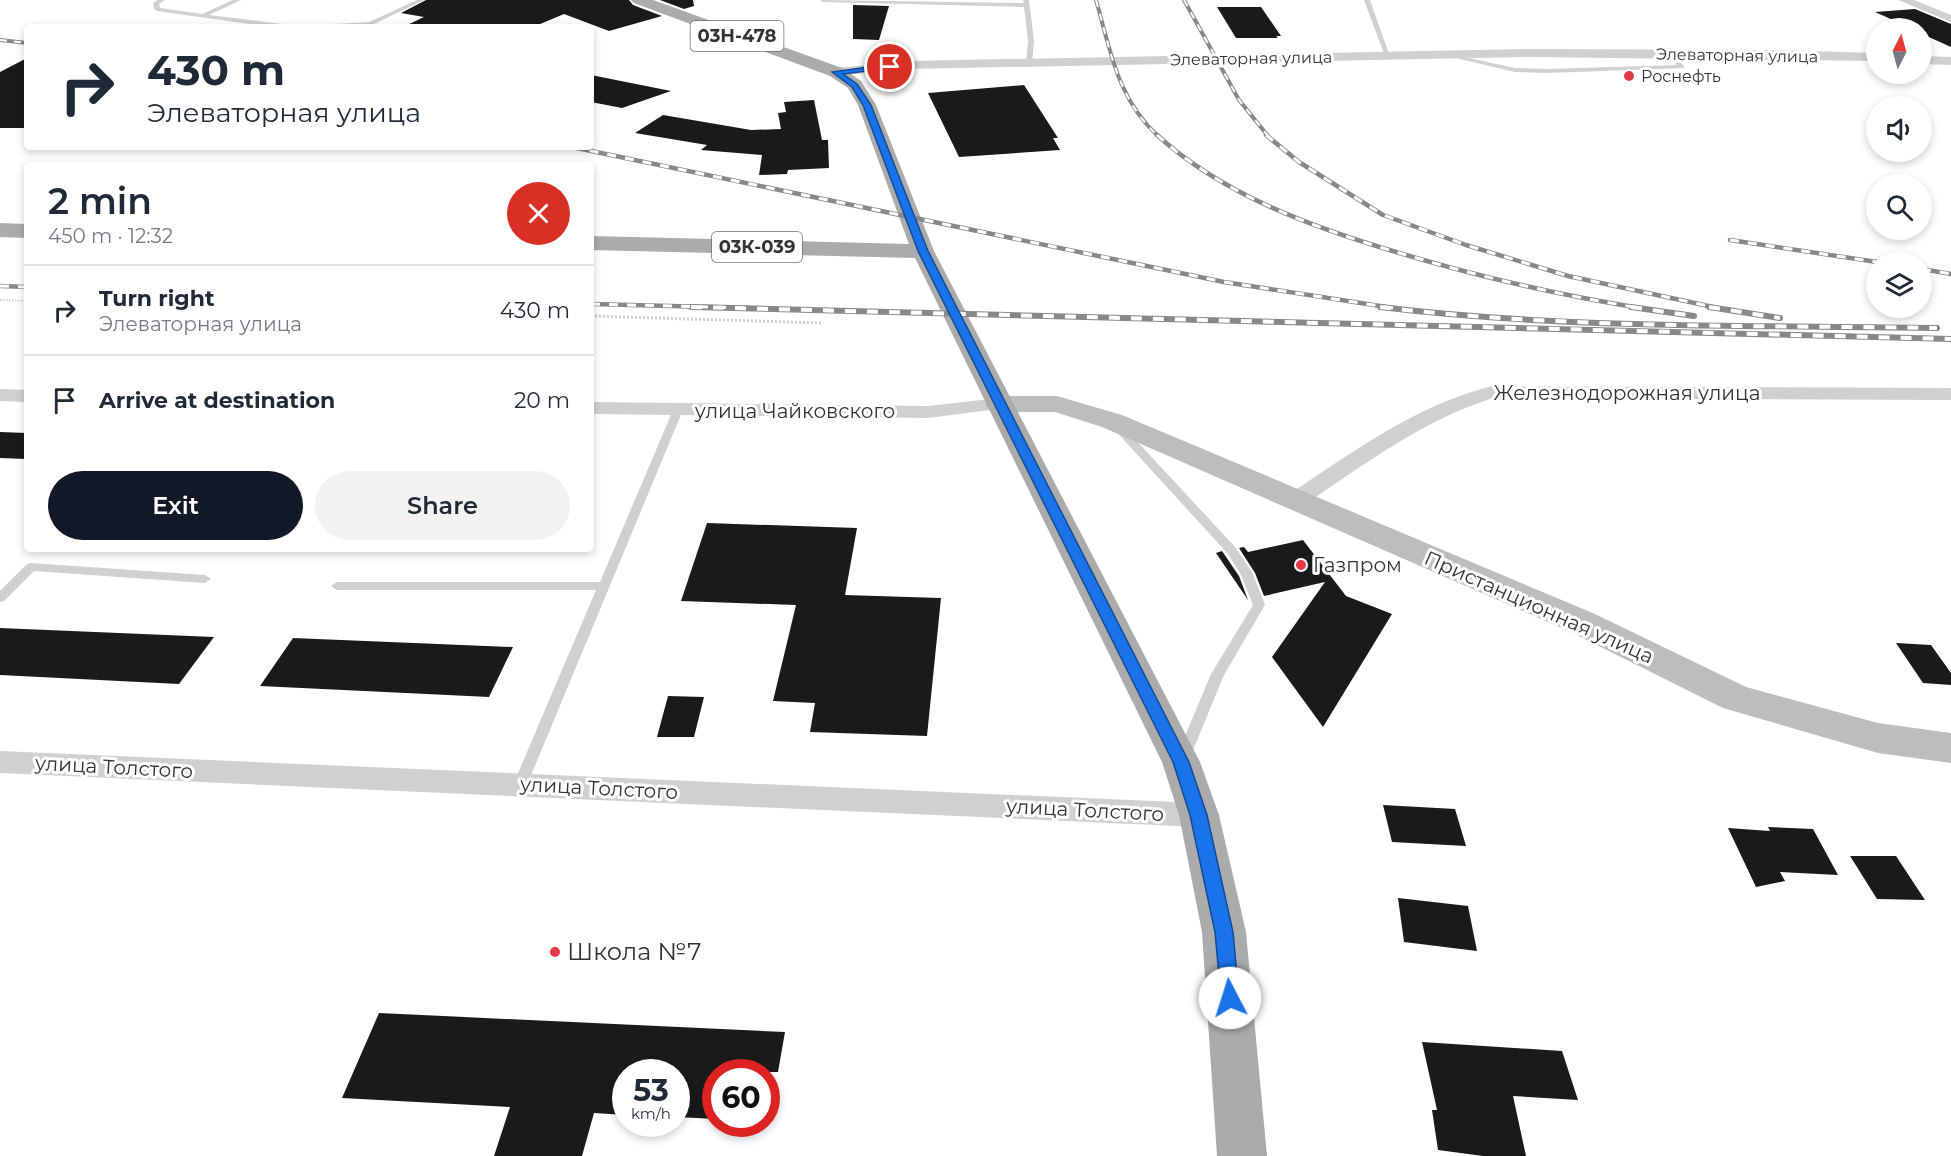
<!DOCTYPE html>
<meta charset="utf-8">
<style>
:root{--surface:#fff;--page:#f2f2f3;--text:#1f2937;--muted:#747a83;--line:#e0e1e3;--accent:#111827}
body{margin:0;font-family:Montserrat,sans-serif;background:var(--page);color:var(--text);height:100vh;display:flex;flex-direction:column;font-size:22px;white-space:nowrap}
*{box-sizing:border-box;margin:0}
p{font-size:20px;color:var(--muted)}
.icon{flex:none;width:33px;height:33px;fill:none;stroke:currentColor;stroke-width:2;stroke-linecap:round;stroke-linejoin:round}
.map{position:relative;flex:1;overflow:hidden}
.drawer{position:absolute;left:24px;top:162px;width:570px;height:390px;display:flex;flex-direction:column;background:var(--surface);border-radius:6px;box-shadow:0 3px 9px #0003}
.drawer>*{flex:none}
.hud{position:absolute;left:24px;top:24px;width:570px;height:126px;border-radius:6px;box-shadow:0 3px 9px #0003;background:#fff;color:var(--text);overflow:hidden}
.needle{width:39px;rotate:6deg}
.fabs{position:absolute;left:1866px;top:18px;display:grid;gap:12px}
.fabs a{display:grid;place-items:center;width:66px;height:66px;border-radius:50%;background:var(--surface);box-shadow:0 3px 9px #0003;font-size:30px}
.speed{position:absolute;left:612px;top:1059px;display:flex;gap:12px;font-size:30px;font-weight:700;text-align:center}
.speed>*{display:grid;place-content:center;width:78px;height:78px;border-radius:50%;background:var(--surface);box-shadow:0 3px 9px #0003;line-height:1}
.speed small{font-size:15px;font-weight:400}
.speed .limit{border:9px solid #d22;background:#fff;color:#111}
.pin{position:absolute;display:grid;place-items:center;width:51px;height:51px;color:#fff;margin:-26px;border:3px solid #fff;border-radius:50%;box-shadow:0 2px 6px #0007}
.me{position:absolute;width:66px;margin:-33px;rotate:355deg;stroke-linejoin:round;filter:drop-shadow(0 0 4px #0008)}
.turn{display:flex;align-items:center;gap:21px;height:126px;padding:0 24px;font-size:27px}
.turn .icon{width:78px;height:78px;stroke-width:2.5}
.turn b{display:block;font-size:42px;line-height:51px}
.round{display:grid;place-items:center;flex:none;width:63px;height:63px;border-radius:32px;background:var(--page)}
.headline{display:flex;align-items:center;justify-content:space-between;height:102px;padding:0 24px}
h1{font-size:36px;font-weight:600;line-height:45px}
.cta{display:flex;gap:12px;margin-top:auto;padding:12px 24px}
.cta a{flex:1;height:69px;border-radius:36px;background:var(--accent);color:#fff;font-size:24px;font-weight:600;line-height:69px;text-align:center}
.cta a+a{background:var(--page);color:var(--text)}
ul{padding:0;list-style:none}
li{display:flex;align-items:center;gap:18px;height:90px;padding:0 24px;border-top:2px solid var(--line)}
li div{flex:1}
li b{display:block;font-size:22px}
li em{font-style:normal}
.map>svg:first-child{display:block}
</style>
<div class="map">
<svg width="1951" height="1156" viewBox="0 0 1951 1156">
<rect width="100%" height="100%" fill="#fff"/>
<path fill="#1a1a1a" d="M426 0H629L633 5 662 16 609 31 564 14 533 27H403L424 17 401 13Z
M660 0H693L694 6 684 9Z
M853 5 889 6 879 40 853 39Z
M1217 7H1261L1281 36H1276L1278 38H1236Z
M1915 9 1951 24V47L1922 34V28H1911L1875 12Z
M27 58V128H0V72Z
M591 75 671 91 622 108 591 102Z
M1024 85 1058 138H1053L1060 150 959 157 928 93Z
M814 100 822 140H828L829 168 788 170 787 174 759 175 762 155 701 150 707 145 635 133 663 115 751 130 781 129 778 113 786 112 784 102Z
M0 432 27 433V459L0 458Z
M707 523 857 528 845 595 941 598 927 736 810 732 815 703 773 701 796 605 681 601Z
M1303 540 1346 596 1392 614 1323 727 1272 657 1325 582 1264 596 1255 573 1239 548 1244 547 1248 552Z
M1222 551 1239 576 1248 600 1216 553Z
M0 628 214 637 179 684 0 675Z
M293 638 513 647 489 697 260 686Z
M1896 643 1931 645 1951 673V685L1923 683Z
M668 696 704 697 694 737H657Z
M1383 805 1455 809 1466 846 1392 842Z
M1768 827 1813 829 1838 875 1780 872 1785 881 1756 887 1728 828 1770 831Z
M1850 856H1896L1925 900 1877 899Z
M1398 898 1468 906 1477 951 1404 942Z
M379 1013 785 1032 778 1072H716V1119L676 1117V1072H626V1115L594 1113 582 1156H494L510 1107 342 1098Z
M1422 1042 1562 1051 1578 1100 1513 1096 1526 1156H1483L1438 1150 1432 1110H1437Z"/>
<g fill="none" stroke-linecap="round" stroke-linejoin="round">
<path stroke="#cdcdcd" stroke-width="2" stroke-dasharray="1.5 1.5" stroke-linecap="butt" d="M0 300 27 301"/>
<path stroke="#cdcdcd" stroke-width="3" stroke-dasharray="2 2" stroke-linecap="butt" d="M591 316 822 323"/>
<path fill="#d0d0d0" fill-rule="evenodd" d="M158 0H165L159 4 160 8 202 14 233 0H241L209 15 306 27 256 25 157 11 154 9 153 3Z
M417 0H424L370 26 314 27 317 25 369 22Z
M820 0 1024 3 1023 0H1029L1034 41 1032 63 1029 65 1026 63 1028 41 1024 7 823 2Z
M1364 0H1370L1390 57 1385 56Z
M1669 51 1684 66V68L1548 73 1515 72 1443 55 1446 53 1515 68 1548 69 1677 65 1666 53Z
M678 407 683 410 527 785 525 789 520 791 515 789 513 785 596 590H337L331 586 337 582H600L673 410Z
M1117 423 1121 424 1236 548 1253 574 1265 605 1224 675 1191 755 1189 759 1184 761 1179 759 1177 755 1211 674 1253 605 1241 575 1228 554 1113 428 1112 426 1113 424Z
M31 563 205 575 211 579 205 583 34 571 4 601 0 602V591L27 564Z"/>
<path fill="#d0d0d0" fill-rule="evenodd" d="M1898 0H1914L1951 15V22Z
M1530 49 1775 50 1876 53V61L1530 57 907 69 836 76 830 72 836 68 907 61Z
M1922 56 1951 57V65L1922 64Z
M1492 386 1951 388V400L1493 398C1423 420 1365 464 1304 505L1296 507 1288 505 1285 500 1288 495C1353 452 1416 405 1492 386Z
M0 389 27 390V402L0 401Z
M999 398 1006 400 1009 404 1006 408 928 418 591 414V402L928 406Z
M0 751 1199 803 1209 806 1214 815 1209 824 1199 827 0 773Z"/>
<path fill="#bdbdbd" fill-rule="evenodd" d="M999 396H1057L1122 415 1595 614 1746 687 1878 723 1951 733V763L1878 753 1723 708 1571 632 1102 427 1055 412H999L989 410 985 404 989 398Z"/>
<path fill="#ababab" fill-rule="evenodd" d="M631 0H653L842 68 861 81 876 105 934 251 1200 762 1219 815 1246 932 1267 1156H1217L1202 932 1179 815 1162 762 915 258 591 250V236L909 244 858 105 848 88 830 76 634 3Z
M0 223 27 224V238L0 237Z"/>
<g stroke="#888" stroke-width="4">
<path id="rail-far2" d="M1096 0C1111 52 1117 98 1158 136
M1184 0 1239 100 1268 136
M0 40 27 43"/>
</g>
<g stroke="#888" stroke-width="4.5">
<path id="rail-far1" d="M1157 135C1223 195 1312 227 1396 252 1476 276 1558 295 1640 308
M1266 135 1299 162 1383 215 1466 245 1568 276 1718 308
M572 147 1224 282 1393 308
M1730 240 1877 262
M1922 269 1951 274
M0 286 27 287
M591 304 750 308"/>
</g>
<g stroke="#888" stroke-width="6">
<path id="rail" d="M691 307 1951 339
M1380 307C1564 329 1752 325 1937 328
M1631 307 1694 316
M1709 307 1780 318"/>
</g>
<use href="#rail-far2" stroke="#fff" stroke-width="2" stroke-dasharray="7" stroke-linecap="butt"/>
<use href="#rail-far1" stroke="#fff" stroke-width="3" stroke-dasharray="9" stroke-linecap="butt"/>
<use href="#rail" stroke="#fff" stroke-width="4" stroke-dasharray="11" stroke-linecap="butt"/>
</g>
<path fill="#1a73e8" stroke="#114b97" stroke-width="1.5" d="M890 64 892 68 843 74 857 84 871 105 928 251 1189 762 1207 815 1233 932 1239 998 1237 1004 1230 1007 1223 1004 1221 998 1215 932 1190 815 1173 762 918 251 863 105 852 87 832 72Z"/>
<g fill="#e63946" stroke="#fff" stroke-width="2">
<circle cx="1629" cy="76" r="6"/>
<circle cx="1301" cy="565" r="6"/>
<circle cx="555" cy="952" r="6"/>
</g>
<g text-anchor="middle" stroke-width="6" stroke-linejoin="round" paint-order="stroke">
<g font-size="16" fill="#333" stroke="#fff">
<text transform="translate(1737 55) rotate(1)" y="6">Элеваторная улица</text>
<text transform="translate(1251 58) rotate(-1)" y="6">Элеваторная улица</text>
</g>
<g font-size="16" fill="#333" stroke="#fff" text-anchor="start">
<text x="1641" y="82">Роснефть</text>
</g>
<g fill="#fff" stroke="#707070" stroke-width="1.5">
<rect x="690.5" y="21" width="93" height="30" rx="4.5"/>
<rect x="712" y="232" width="90" height="30" rx="4.5"/>
</g>
<g font-size="18" font-weight="bold" fill="#333">
<text x="737" y="42">03Н-478</text>
<text x="757" y="253">03К-039</text>
</g>
<g font-size="20" fill="#333" stroke="#fff">
<text x="1627" y="400">Железнодорожная улица</text>
<text x="795" y="418">улица Чайковского</text>
<text transform="translate(1539 607) rotate(24)" y="7">Пристанционная улица</text>
<text transform="translate(114 767) rotate(3)" y="7">улица Толстого</text>
<text transform="translate(599 788) rotate(3)" y="7">улица Толстого</text>
<text transform="translate(1085 810) rotate(3)" y="7">улица Толстого</text>
</g>
<g font-size="20" fill="#333" stroke="#fff" text-anchor="start">
<text x="1313" y="572">Газпром</text>
</g>
<g font-size="24" fill="#333" stroke="#fff" text-anchor="start">
<text x="567" y="960">Школа №7</text>
</g>
</g>
</svg>
<div class="fabs">
<a><svg class="needle" viewBox="-14 -14 28 28"><path d="M0-13l5 13h-10z" fill="#e53935"/><path d="M0 13l5-13h-10z" fill="#747a83"/></svg></a>
<a><svg class="icon" aria-label="sound" viewBox="0 0 24 24"><path d="M4 9h4l5-4v14l-5-4H4zM17 9q2 3 0 6"/></svg></a>
<a><svg class="icon" aria-label="search" viewBox="0 0 24 24"><circle cx="10" cy="10" r="6"/><path d="M15 15l6 6"/></svg></a>
<a><svg class="icon" aria-label="layers" viewBox="0 0 24 24"><path d="M12 4l9 5-9 5-9-5zM3 14l9 5 9-5"/></svg></a>
</div>
<div class="speed"><div>53<small>km/h</small></div><div class="limit">60</div></div>
<div class="pin" style="left:890px;top:67px;background:#d93025"><svg class="icon" aria-label="arrive" viewBox="0 0 24 24"><path d="M6 21V4h12l-3 4 3 4H6"/></svg></div>
<svg class="me" style="left:1230px;top:998px" viewBox="-20 -20 40 40"><circle r="19" fill="#fff"/><path d="M0-13L10 11 0 6-10 11z" fill="#1a73e8"/></svg>
<div class="hud">
<div class="turn"><svg class="icon" aria-label="right" viewBox="0 0 24 24"><path d="M7 20v-9h11M14 6l5 5-5 5"/></svg><div><b>430 m</b>Элеваторная улица</div></div>
</div>
<section class="drawer">
<div class="headline"><div><h1>2 min</h1><p>450 m · 12:32</p></div><a class="round" style="background:#d93025;color:#fff"><svg class="icon" aria-label="close" viewBox="0 0 24 24"><path d="M6 6l12 12M18 6L6 18"/></svg></a></div>
<ul>
<li><svg class="icon" aria-label="right" viewBox="0 0 24 24"><path d="M7 20v-9h11M14 6l5 5-5 5"/></svg><div><b>Turn right</b><p>Элеваторная улица</p></div><em>430 m</em></li>
<li><svg class="icon" aria-label="arrive" viewBox="0 0 24 24"><path d="M6 21V4h12l-3 4 3 4H6"/></svg><div><b>Arrive at destination</b></div><em>20 m</em></li>
</ul>
<div class="cta"><a>Exit</a><a>Share</a></div>
</section>
</div>
